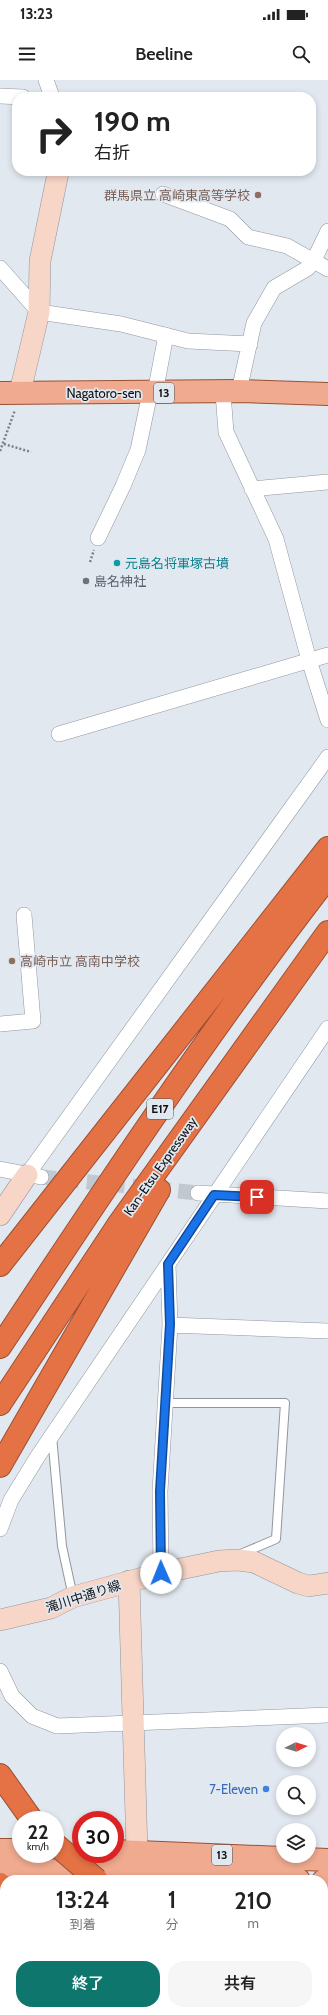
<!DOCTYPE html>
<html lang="ja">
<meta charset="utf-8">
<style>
:root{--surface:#fff;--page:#f6f6f6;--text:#222;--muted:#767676;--accent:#0f766e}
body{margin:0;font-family:Cabin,"Noto Sans JP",sans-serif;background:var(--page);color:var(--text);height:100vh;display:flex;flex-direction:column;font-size:15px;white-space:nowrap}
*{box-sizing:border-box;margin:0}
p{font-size:13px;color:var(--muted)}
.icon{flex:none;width:22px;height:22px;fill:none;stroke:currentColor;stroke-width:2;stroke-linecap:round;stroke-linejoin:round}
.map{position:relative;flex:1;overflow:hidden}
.side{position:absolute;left:0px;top:1795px;width:328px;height:140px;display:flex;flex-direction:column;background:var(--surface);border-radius:16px 16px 0 0;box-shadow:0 2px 6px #0003}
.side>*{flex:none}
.banner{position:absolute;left:12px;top:12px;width:304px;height:84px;border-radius:16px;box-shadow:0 2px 6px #0003;background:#fff;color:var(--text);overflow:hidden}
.needle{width:26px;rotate:85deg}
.fabs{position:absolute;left:276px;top:1647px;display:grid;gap:8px}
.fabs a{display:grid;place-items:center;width:40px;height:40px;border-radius:50%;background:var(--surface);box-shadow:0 2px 6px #0003;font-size:20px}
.speed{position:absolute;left:12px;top:1731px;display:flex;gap:8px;font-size:20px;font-weight:700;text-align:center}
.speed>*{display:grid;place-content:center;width:52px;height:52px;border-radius:50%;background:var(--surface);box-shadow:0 2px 6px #0003;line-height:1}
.speed small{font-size:10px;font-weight:400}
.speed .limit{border:6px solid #d22;background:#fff;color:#111}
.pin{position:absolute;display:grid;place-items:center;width:34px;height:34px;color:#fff;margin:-17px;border-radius:8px;box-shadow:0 2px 6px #0006}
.me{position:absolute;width:44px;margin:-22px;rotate:359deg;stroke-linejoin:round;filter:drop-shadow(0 0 3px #0008)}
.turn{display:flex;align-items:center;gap:14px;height:84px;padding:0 16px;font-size:18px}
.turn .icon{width:52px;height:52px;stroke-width:2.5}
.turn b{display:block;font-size:28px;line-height:34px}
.eta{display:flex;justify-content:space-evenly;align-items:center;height:68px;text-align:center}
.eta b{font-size:24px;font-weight:600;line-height:28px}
.primary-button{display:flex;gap:8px;margin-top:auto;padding:8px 16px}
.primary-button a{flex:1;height:46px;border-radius:16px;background:var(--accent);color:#fff;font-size:16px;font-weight:600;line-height:46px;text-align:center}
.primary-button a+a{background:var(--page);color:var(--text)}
.status{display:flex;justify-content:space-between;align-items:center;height:28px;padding:0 20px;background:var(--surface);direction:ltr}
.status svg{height:11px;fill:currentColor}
header{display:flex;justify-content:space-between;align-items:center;height:52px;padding:0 16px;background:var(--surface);font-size:18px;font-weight:600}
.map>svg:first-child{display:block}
</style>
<div class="status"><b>13:23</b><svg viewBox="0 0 49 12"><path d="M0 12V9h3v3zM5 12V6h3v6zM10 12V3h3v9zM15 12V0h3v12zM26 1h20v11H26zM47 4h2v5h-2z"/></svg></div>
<header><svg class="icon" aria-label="menu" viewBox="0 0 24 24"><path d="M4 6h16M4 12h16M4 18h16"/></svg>Beeline<svg class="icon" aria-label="search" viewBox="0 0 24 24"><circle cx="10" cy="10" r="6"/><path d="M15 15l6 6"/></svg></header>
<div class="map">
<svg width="328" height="1935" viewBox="0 0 328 1935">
<rect width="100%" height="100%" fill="#e2e8f0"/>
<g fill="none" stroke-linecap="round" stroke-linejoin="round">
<path stroke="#c2c8cf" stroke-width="15" stroke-dasharray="15 8" stroke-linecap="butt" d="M41 1097 198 1113"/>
<g stroke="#91969e" stroke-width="10">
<path id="lane" d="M166 1323H285L276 1459 243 1473 241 1476
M52 1356 62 1466 73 1517"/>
</g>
<g stroke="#91969e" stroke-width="16">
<path id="street" d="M46 0 52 17
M0 16 23 17
M163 114 230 139 248 157 287 166 328 189
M0 188 39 232 121 244 188 261 250 264
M239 311 254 243 274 208 308 188 314 180 328 151
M155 313 166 255
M223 313 226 352 276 459 309 580 328 640
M252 409 328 402
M98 458 123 406 138 370 150 313
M59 654 328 575
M0 944 33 941 24 835
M0 1089 41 1097
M27 1095 328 677
M198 1113 328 1121
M170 1245 328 1251
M0 1449 11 1420 38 1376 328 948
M161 1493 160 1411 170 1245 168 1184
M0 1591 12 1616 32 1636 57 1646 328 1635
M139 1935 140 1930"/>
</g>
<g stroke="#91969e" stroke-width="22">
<path id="secondary" d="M20 312 39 232 40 181 58 93
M0 1135 27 1095
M129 1501 137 1771 139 1788
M0 1540 51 1528 73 1517 161 1493 219 1481 238 1480 254 1482 298 1503 309 1506 328 1503"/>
</g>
<g stroke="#9a5034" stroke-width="24">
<path id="primary" d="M0 313 239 311 328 314
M0 1770H21
M115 1771 328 1780
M0 1790 139 1791 299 1800
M323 1801 328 1802"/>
</g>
<g stroke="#9a5034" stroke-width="24">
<path id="highway" d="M0 1185 328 768
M0 1267C105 1108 211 948 328 797
M0 1324 118 1145 328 852
M0 1386 159 1110
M0 1695 32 1740
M0 1804 5 1808
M323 1857 328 1858
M0 1864H5
M323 1879H328
M0 1909H5
M323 1909H328"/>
</g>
<path stroke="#7c8085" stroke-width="2.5" stroke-dasharray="2 2" stroke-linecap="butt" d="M4 364 31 372
M0 371 15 330
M90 482 94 470"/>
<use href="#lane" stroke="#fff" stroke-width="8"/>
<use href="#street" stroke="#fff" stroke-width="15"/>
<use href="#secondary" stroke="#f7d5c7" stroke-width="21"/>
<use href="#primary" stroke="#efaa8f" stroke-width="22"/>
<use href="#highway" stroke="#e57244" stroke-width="22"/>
<g stroke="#9a5034" stroke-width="24" stroke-linecap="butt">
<path id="highway-bridge" d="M55 1764 97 1800"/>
</g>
<use href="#highway-bridge" stroke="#e57244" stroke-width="22"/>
</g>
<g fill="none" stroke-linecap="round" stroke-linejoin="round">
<g stroke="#114b97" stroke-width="10">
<path id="route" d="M161 1493 160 1411 170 1244 168 1184 214 1115 257 1117"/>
</g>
<use href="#route" stroke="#1a73e8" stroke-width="7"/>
</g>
<g fill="#8d6e63" stroke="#e2e8f0" stroke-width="1.5">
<circle cx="258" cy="115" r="4"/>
<circle cx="12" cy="881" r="4"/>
</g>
<circle fill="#0f9aa8" stroke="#e2e8f0" stroke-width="1.5" cx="117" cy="483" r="4"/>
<circle fill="#6b7280" stroke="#e2e8f0" stroke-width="1.5" cx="86" cy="501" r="4"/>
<circle fill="#3f7fe0" stroke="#e2e8f0" stroke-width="1.5" cx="266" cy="1709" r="4"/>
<g text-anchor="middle" stroke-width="3.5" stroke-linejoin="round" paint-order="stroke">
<g fill="#e2e8f0" stroke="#4f5257" stroke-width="1">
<rect x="154" y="303" width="20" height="20" rx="3"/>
<rect x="147" y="1019" width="26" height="20" rx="3"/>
<rect x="212" y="1765" width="20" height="20" rx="3"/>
</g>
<g font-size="12" font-weight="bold" fill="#101215">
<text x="164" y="317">13</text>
<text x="160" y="1033">E17</text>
<text x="222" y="1779">13</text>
</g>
<g font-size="13" fill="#785e54" stroke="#e2e8f0" text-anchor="end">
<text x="250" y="120">群馬県立 高崎東高等学校</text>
<text x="20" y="886" text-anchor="start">高崎市立 高南中学校</text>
</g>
<g font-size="13" fill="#101215" stroke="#e2e8f0">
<text x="104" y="318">Nagatoro-sen</text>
<text transform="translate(160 1086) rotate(-55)" y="5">Kan-Etsu Expressway</text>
<text transform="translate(83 1516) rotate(-18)" y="5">滝川中通り線</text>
</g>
<g font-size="13" fill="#0d838f" stroke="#e2e8f0" text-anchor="start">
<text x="125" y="488">元島名将軍塚古墳</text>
</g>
<g font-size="13" fill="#5b616d" stroke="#e2e8f0" text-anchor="start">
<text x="94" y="506">島名神社</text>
</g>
<g font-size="13" fill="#366cbe" stroke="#e2e8f0" text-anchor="end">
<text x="258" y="1714">7-Eleven</text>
</g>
</g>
</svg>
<div class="fabs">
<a><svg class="needle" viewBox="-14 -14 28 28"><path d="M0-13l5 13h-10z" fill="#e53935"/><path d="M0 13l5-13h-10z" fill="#767676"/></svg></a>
<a><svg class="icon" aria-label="search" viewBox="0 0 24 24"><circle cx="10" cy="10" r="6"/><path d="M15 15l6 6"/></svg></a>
<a><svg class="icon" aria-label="layers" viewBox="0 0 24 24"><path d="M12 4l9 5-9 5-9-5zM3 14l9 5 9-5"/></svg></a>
</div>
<div class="speed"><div>22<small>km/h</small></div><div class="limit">30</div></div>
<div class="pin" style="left:257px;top:1117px;background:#d93025"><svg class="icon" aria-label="arrive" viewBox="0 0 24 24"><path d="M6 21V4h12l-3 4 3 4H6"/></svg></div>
<svg class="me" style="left:161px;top:1493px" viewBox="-20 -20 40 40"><circle r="19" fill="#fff"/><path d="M0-13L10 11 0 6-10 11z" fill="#1a73e8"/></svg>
<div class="banner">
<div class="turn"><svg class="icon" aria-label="right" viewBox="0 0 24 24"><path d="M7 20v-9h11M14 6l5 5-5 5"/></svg><div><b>190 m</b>右折</div></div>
</div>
<section class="side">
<div class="eta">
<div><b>13:24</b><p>到着</p></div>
<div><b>1</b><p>分</p></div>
<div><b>210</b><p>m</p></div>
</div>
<div class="primary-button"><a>終了</a><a>共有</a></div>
</section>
</div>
